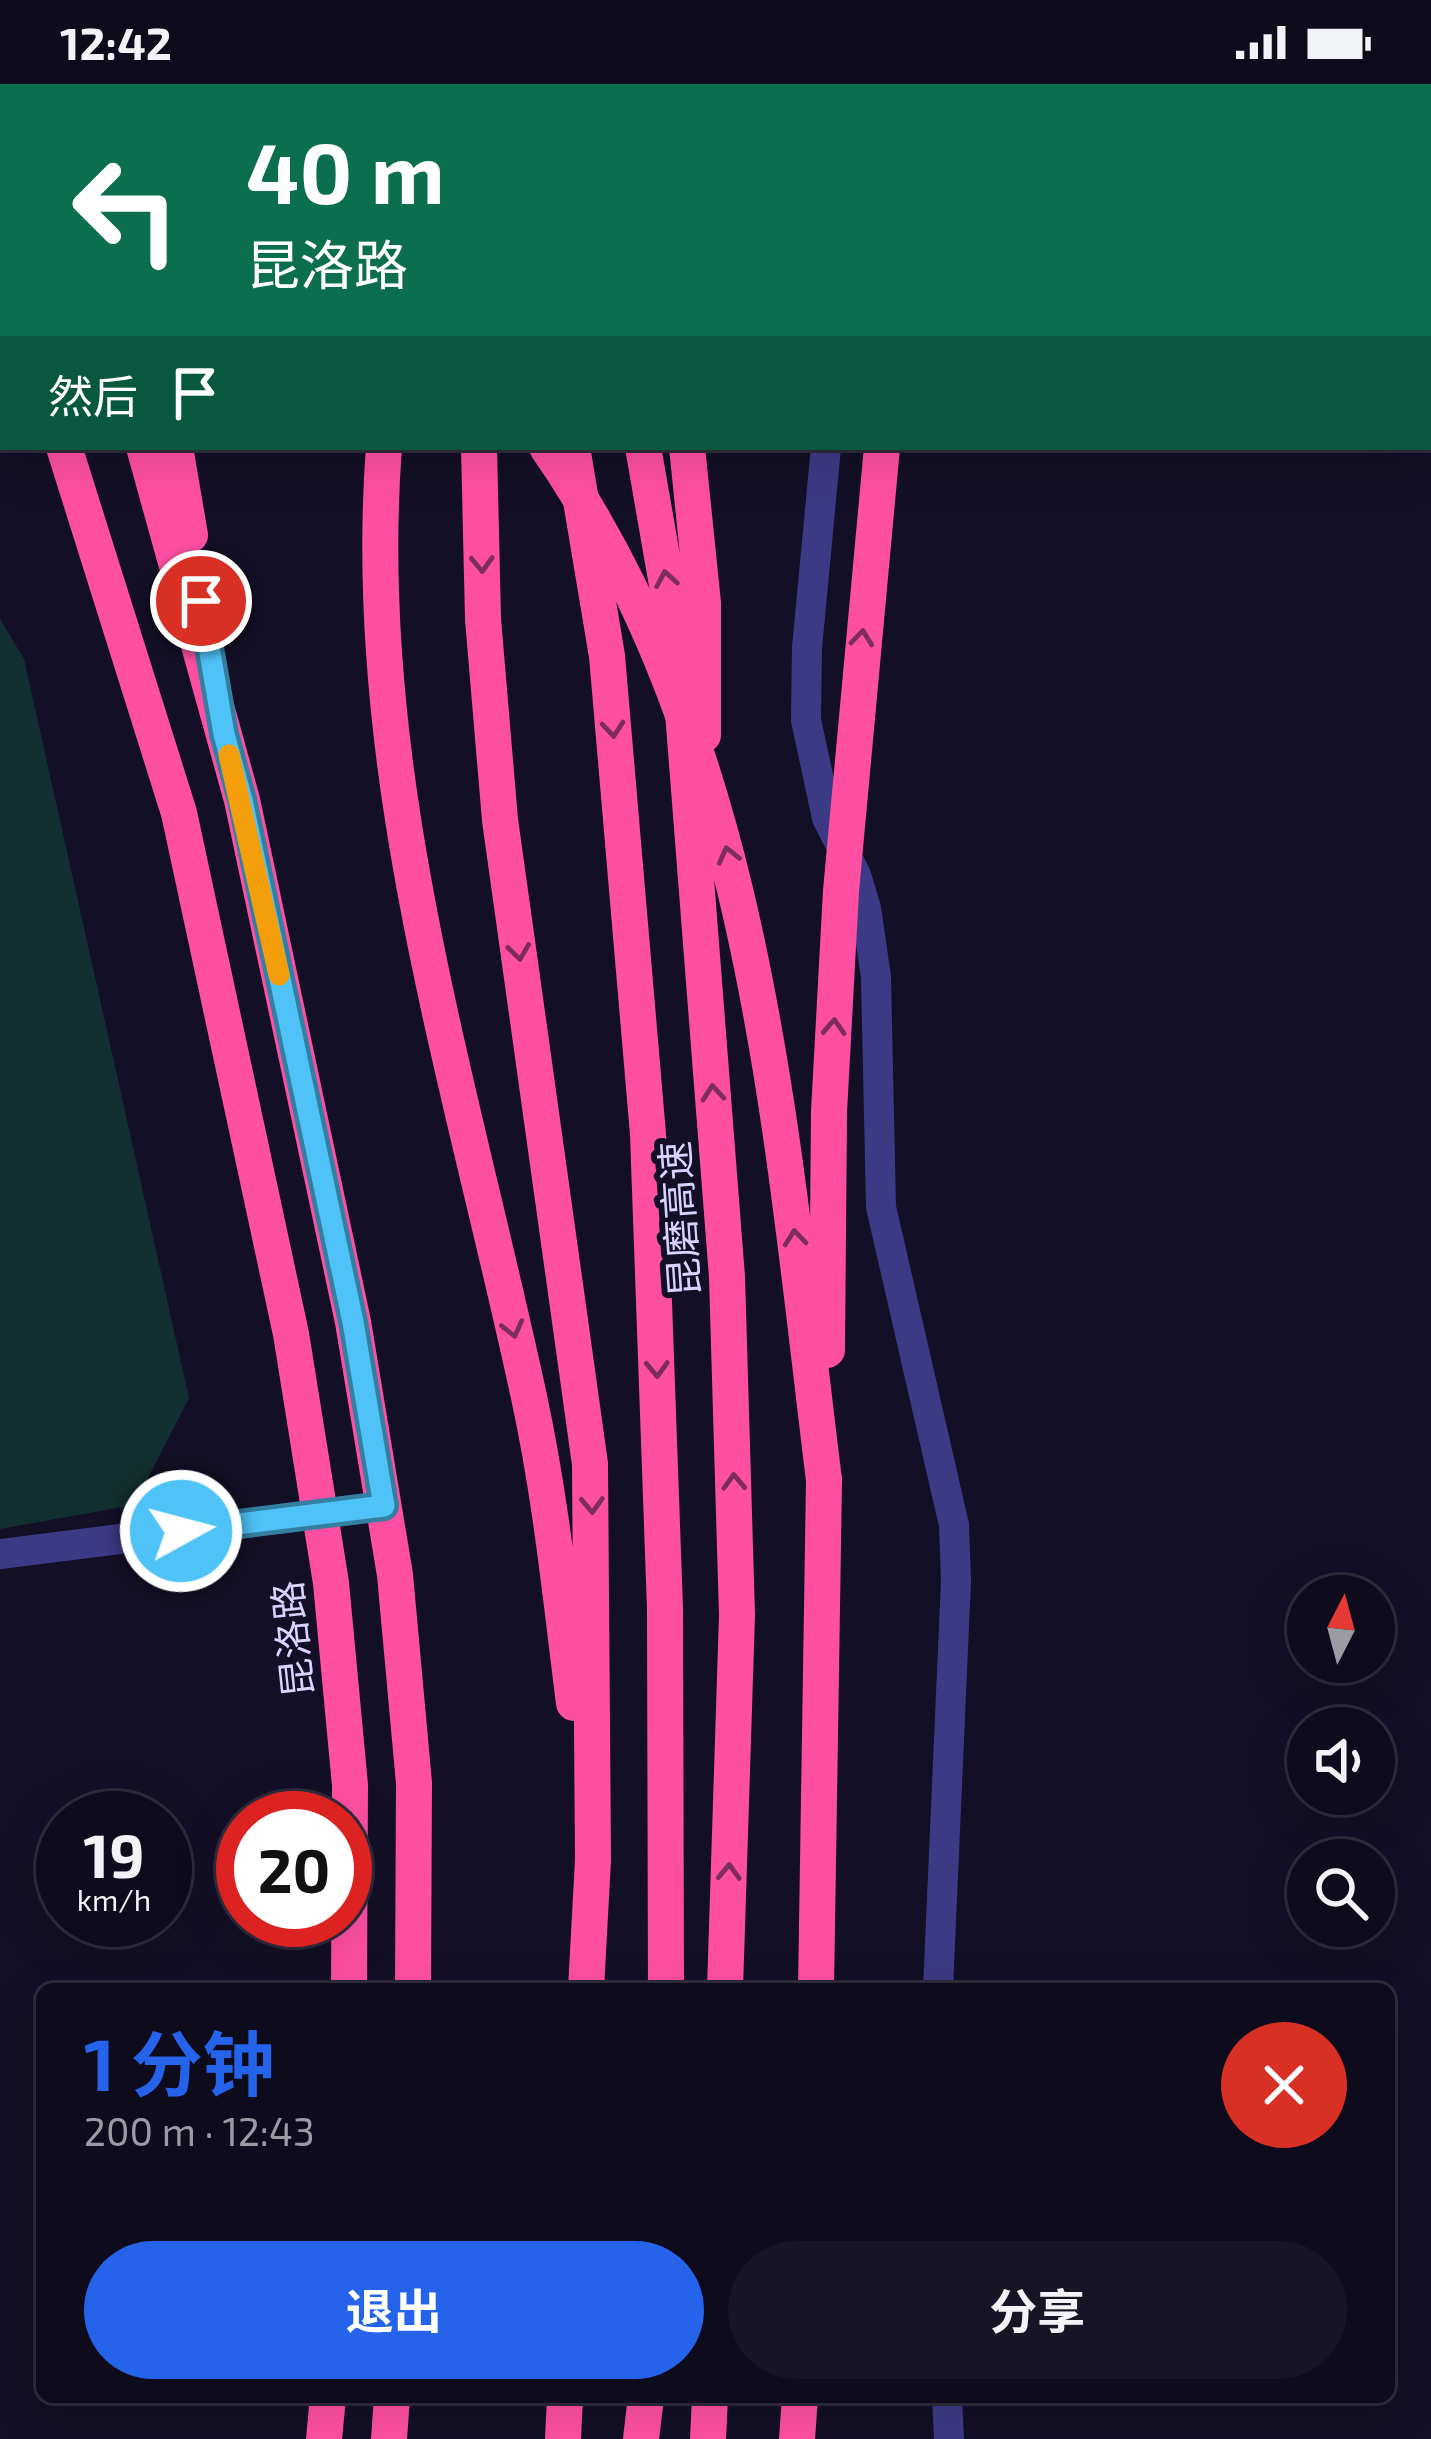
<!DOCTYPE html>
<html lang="zh">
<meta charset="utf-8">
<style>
:root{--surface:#0e0b1c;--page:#171425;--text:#f1f3f6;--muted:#9b9ba3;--line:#2e2b3b;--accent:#2563eb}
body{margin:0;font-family:"Exo 2","Noto Sans SC",sans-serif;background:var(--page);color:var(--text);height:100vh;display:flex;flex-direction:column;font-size:45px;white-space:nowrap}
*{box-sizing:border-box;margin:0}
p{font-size:39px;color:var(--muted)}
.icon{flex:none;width:66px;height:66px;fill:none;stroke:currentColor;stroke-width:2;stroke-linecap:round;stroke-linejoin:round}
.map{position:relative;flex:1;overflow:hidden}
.side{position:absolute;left:36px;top:1899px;width:1359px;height:420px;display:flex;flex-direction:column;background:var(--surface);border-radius:18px;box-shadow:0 12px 48px #0002,0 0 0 3px var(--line)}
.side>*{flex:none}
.top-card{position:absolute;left:0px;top:0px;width:1431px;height:366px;box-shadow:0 12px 48px #0002,0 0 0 3px var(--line);background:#0b6e4f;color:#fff;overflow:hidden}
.needle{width:78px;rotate:6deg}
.controls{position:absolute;left:1287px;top:1491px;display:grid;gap:24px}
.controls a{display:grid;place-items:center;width:108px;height:108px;border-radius:50%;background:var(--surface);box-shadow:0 12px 48px #0002,0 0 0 3px var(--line);font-size:60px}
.speed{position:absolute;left:36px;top:1707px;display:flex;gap:24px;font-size:60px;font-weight:700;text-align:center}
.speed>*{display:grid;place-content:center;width:156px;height:156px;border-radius:50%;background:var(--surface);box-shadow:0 12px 48px #0002,0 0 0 3px var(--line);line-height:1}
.speed small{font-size:30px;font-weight:400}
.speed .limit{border:18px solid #d22;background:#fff;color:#111}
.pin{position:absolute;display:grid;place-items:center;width:102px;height:102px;color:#fff;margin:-51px;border:6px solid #fff;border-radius:50%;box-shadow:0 3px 12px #0007}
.me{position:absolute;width:132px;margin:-66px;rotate:83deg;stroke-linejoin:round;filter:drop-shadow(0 0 9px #0008)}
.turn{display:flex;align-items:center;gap:42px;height:252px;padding:0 48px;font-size:54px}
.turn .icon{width:156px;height:156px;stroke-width:2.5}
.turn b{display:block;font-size:84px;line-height:102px}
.then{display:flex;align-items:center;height:114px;padding:0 48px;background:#0003;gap:24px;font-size:45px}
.round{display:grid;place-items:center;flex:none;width:126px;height:126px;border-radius:63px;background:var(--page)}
.headline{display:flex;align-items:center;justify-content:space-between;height:204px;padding:0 48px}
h1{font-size:72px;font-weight:700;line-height:90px;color:var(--accent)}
.cta{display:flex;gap:24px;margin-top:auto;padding:24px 48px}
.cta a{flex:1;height:138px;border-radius:72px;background:var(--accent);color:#fff;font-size:48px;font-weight:700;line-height:138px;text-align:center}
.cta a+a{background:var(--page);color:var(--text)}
.status{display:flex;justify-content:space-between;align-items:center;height:84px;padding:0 60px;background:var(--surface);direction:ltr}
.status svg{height:33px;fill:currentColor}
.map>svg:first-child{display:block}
</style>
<div class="status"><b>12:42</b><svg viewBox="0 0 49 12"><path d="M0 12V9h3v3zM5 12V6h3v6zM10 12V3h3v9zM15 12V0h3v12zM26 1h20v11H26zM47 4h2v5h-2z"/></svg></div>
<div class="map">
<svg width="1431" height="2355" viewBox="0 0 1431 2355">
<rect width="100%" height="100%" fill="#130f26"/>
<path fill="#12302f" d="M0 535 24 575 189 1314 134 1421 0 1445Z"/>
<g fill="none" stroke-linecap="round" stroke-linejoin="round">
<path stroke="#3d3a85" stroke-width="30" d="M881 3 882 0
M826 363 807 564 806 636 827 734 856 791 866 824 876 893 881 1123 954 1441 956 1497 938 1905
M0 1470 384 1422
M947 2313 949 2355"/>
<path stroke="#ff4fa3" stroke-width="36" d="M53 0V3
M80 0 81 3
M189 0 193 3
M427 0 428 3
M502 0V3
M581 0 582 3
M466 3 467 0
M669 3V0
M939 3V0
M0 158 3 168
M64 363 179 729 291 1250 331 1499 350 1701 349 1905
M144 363 242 716 353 1238 395 1491 414 1699 413 1905
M175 363 190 451
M384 363C359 687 462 1001 529 1313 551 1414 561 1517 574 1619
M479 363 483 535 500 736 590 1380 593 1776 586 1905
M572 363 607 572 648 1050 665 1525 666 1905
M643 363 678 564 727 1193 737 1531 725 1905
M687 363 703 519V651
M816 1905 824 1396
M324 2355 328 2313
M389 2355 392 2313
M563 2355 565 2313
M641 2355 646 2313
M708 2355 710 2313
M797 2355 800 2313"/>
<path stroke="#ff4fa3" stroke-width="36" d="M547 363C756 665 780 1043 824 1396
M827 1266 829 1028 841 807 882 363"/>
</g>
<defs><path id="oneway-chevron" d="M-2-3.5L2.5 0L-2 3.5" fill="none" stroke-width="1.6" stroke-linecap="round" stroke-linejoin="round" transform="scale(3)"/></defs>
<g stroke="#7d2c5e">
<use href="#oneway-chevron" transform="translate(482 480) rotate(88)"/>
<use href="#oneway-chevron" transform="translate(666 495) rotate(-100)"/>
<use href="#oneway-chevron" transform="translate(862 554) rotate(-84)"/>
<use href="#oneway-chevron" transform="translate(613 645) rotate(85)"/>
<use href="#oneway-chevron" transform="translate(728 771) rotate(-104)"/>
<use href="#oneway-chevron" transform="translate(519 868) rotate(82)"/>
<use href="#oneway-chevron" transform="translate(834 943) rotate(-87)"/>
<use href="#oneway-chevron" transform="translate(713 1009) rotate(-95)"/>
<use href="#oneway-chevron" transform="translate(795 1154) rotate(-96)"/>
<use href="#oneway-chevron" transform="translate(513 1245) rotate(76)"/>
<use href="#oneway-chevron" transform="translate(657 1285) rotate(88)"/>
<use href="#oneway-chevron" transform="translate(734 1398) rotate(-92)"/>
<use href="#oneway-chevron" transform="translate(592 1421) rotate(88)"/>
<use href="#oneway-chevron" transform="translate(729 1788) rotate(-88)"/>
</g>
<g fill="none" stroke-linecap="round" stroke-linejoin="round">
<g stroke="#337fa1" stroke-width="30">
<path id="route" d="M181 1447 384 1422 353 1238 242 716 224 650 201 517"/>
</g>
<use href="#route" stroke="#4fc3f7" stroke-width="21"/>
<path stroke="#f59e0b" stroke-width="21" d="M229 671 279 891"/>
</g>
<g text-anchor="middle" stroke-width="12" stroke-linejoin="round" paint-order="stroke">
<g font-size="39" fill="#d9d4ff" stroke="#130f26">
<text transform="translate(680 1135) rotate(-94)" y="14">昆磨高速</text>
<text transform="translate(293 1555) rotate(-96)" y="14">昆洛路</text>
</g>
</g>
</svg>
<div class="controls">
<a><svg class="needle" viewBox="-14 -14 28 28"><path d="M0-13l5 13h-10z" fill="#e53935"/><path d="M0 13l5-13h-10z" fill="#9b9ba3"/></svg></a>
<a><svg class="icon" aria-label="sound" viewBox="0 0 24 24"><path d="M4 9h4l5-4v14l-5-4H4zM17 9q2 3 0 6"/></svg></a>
<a><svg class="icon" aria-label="search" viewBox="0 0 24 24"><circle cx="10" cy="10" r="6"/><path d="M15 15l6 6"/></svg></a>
</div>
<div class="speed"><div>19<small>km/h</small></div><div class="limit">20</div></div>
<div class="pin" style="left:201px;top:517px;background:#d93025"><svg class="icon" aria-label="arrive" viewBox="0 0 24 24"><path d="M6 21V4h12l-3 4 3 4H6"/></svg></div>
<svg class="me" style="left:181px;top:1447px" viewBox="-20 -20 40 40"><circle r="17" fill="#4fc3f7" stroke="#fff" stroke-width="3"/><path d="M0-11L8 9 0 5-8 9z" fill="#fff"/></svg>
<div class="top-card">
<div class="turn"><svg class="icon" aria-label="left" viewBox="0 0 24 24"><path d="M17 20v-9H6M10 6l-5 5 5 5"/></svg><div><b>40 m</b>昆洛路</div></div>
<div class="then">然后<svg class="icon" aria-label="arrive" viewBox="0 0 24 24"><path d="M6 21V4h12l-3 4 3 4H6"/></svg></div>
</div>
<section class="side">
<div class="headline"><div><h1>1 分钟</h1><p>200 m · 12:43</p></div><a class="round" style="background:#d93025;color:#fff"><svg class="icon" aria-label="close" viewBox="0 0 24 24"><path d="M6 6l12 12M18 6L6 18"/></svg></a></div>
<div class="cta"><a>退出</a><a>分享</a></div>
</section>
</div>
